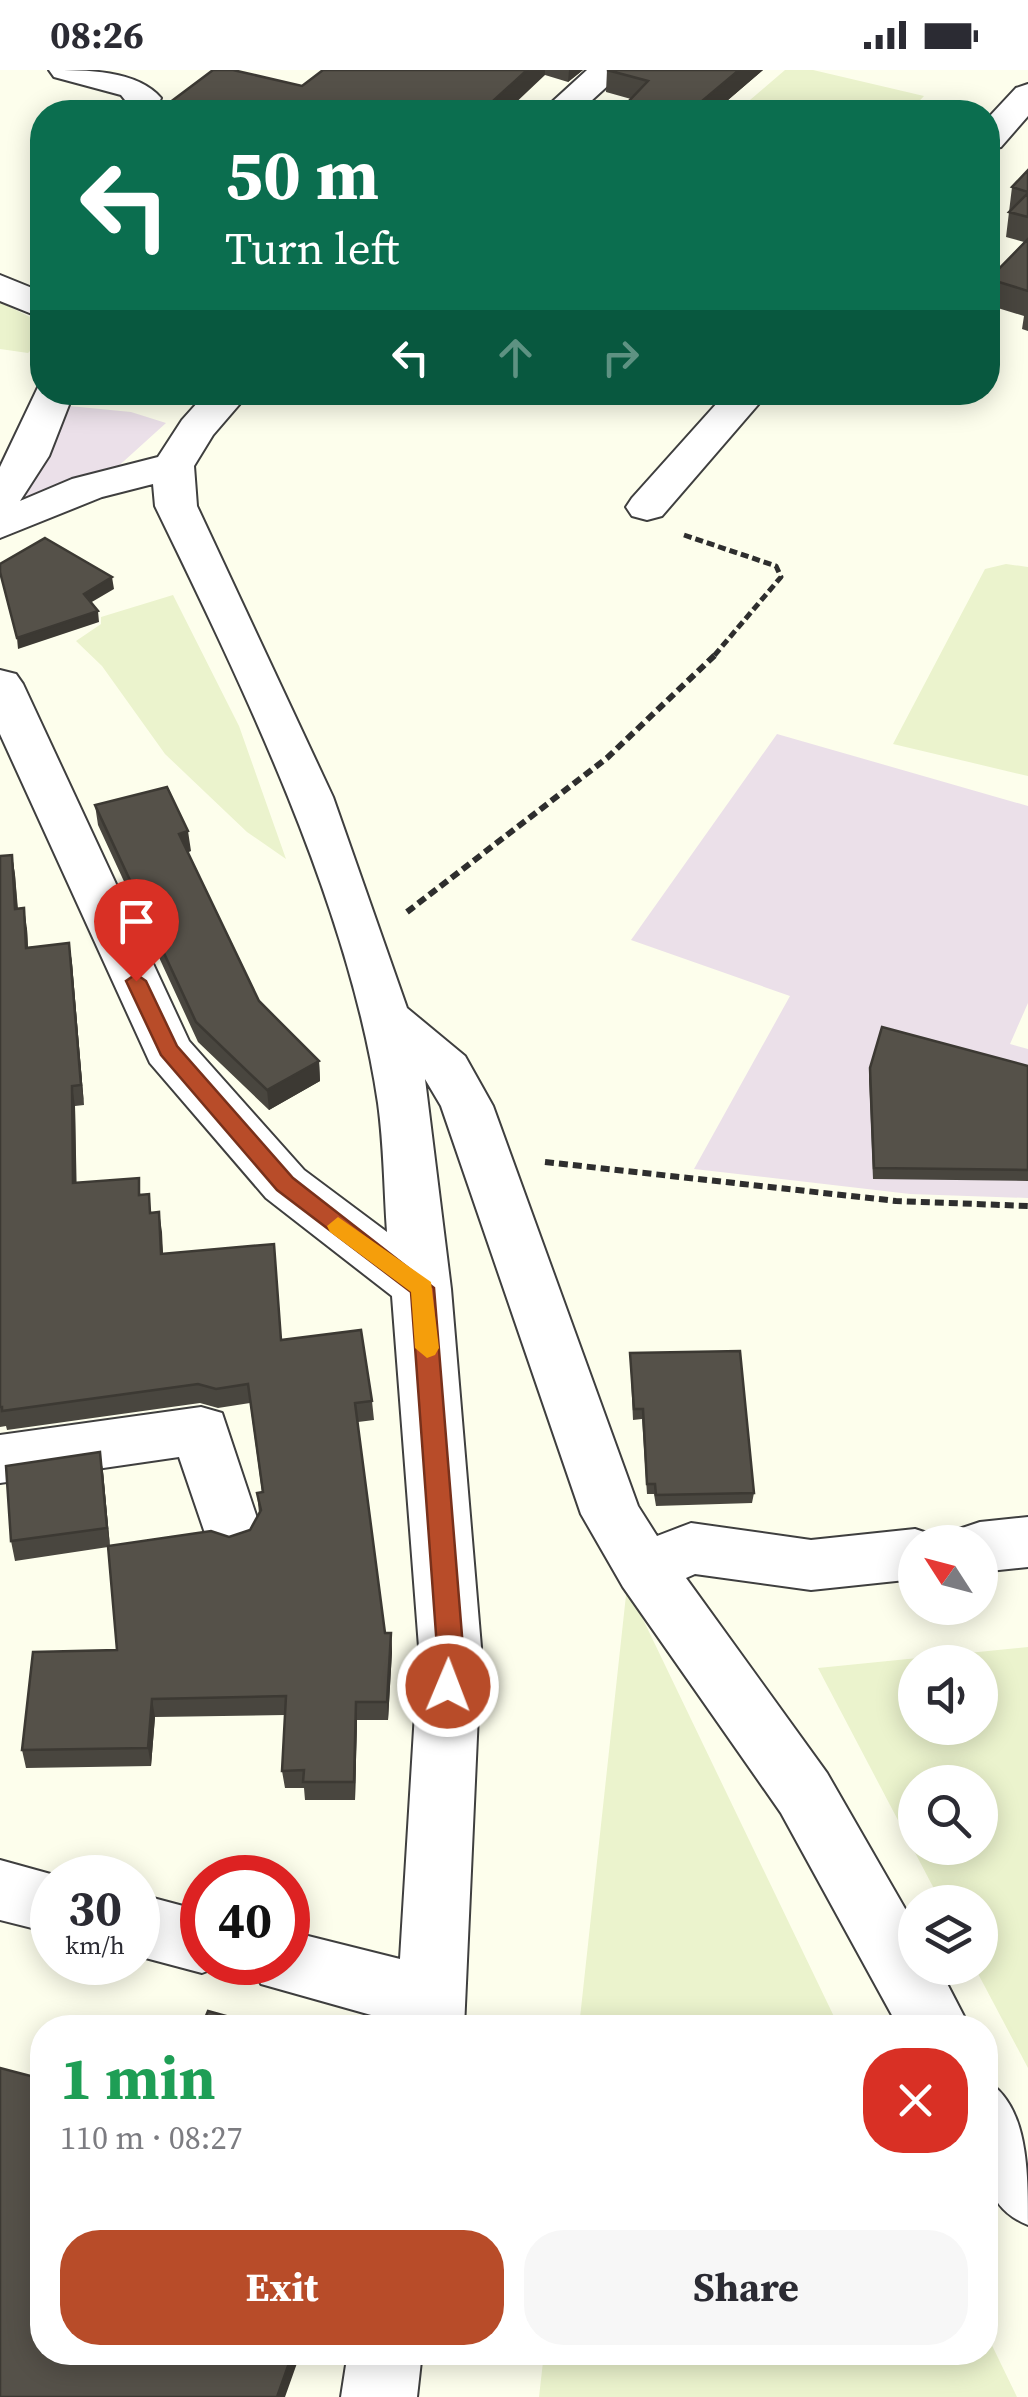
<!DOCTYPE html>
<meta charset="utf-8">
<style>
:root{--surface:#fff;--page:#f7f7f7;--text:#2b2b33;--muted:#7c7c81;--accent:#b84c29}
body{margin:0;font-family:"Source Serif 4",serif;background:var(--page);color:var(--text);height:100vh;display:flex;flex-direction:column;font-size:38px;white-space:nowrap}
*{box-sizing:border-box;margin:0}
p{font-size:32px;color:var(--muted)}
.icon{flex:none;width:55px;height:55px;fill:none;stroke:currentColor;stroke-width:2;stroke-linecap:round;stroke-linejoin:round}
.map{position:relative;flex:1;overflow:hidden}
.drawer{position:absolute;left:30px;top:1945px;width:968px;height:350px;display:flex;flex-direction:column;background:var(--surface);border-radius:40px;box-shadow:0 5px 25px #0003}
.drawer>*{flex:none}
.hud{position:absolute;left:30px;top:30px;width:970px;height:305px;border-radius:40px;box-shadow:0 5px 25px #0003;background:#0b6e4f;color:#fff;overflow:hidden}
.needle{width:65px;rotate:306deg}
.buttons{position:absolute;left:898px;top:1455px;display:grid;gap:20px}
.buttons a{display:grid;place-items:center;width:100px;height:100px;border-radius:50%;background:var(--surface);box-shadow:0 5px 25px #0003;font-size:50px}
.speed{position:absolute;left:30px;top:1785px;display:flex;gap:20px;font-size:50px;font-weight:700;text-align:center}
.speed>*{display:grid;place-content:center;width:130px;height:130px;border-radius:50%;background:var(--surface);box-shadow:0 5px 25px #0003;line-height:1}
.speed small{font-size:25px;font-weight:400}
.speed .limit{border:15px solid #d22;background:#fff;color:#111}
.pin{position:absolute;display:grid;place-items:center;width:85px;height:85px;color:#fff;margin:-102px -42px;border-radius:50% 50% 50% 0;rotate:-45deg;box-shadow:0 0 10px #0007}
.pin .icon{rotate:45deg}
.me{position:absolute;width:110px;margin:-55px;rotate:1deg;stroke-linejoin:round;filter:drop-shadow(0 0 8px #0008)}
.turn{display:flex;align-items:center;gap:35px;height:210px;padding:0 30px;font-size:45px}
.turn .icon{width:130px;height:130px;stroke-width:2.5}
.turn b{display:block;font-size:70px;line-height:85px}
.lanes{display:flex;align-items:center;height:95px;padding:0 30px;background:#0003;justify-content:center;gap:50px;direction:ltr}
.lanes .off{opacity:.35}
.round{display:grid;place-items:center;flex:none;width:105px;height:105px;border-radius:40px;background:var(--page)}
.headline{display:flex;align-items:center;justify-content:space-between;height:170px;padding:0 30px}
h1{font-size:60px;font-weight:700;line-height:75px;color:#1e9e55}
.primary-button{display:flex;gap:20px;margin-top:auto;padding:20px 30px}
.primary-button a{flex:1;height:115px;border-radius:40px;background:var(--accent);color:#fff;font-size:40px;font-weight:700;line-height:115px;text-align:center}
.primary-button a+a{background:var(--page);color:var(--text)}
.status{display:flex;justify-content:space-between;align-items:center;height:70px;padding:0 50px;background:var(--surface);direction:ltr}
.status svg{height:28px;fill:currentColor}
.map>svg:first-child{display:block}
</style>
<div class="status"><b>08:26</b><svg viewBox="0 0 49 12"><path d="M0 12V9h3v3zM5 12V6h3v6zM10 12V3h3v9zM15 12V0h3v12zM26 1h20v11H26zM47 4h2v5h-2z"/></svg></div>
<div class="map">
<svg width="1028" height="2327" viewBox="0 0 1028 2327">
<rect width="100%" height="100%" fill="#fdfeec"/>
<path fill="#ebe0e9" d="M59 335 131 342 166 353 113 401 0 442Z
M777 664 1028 736V933L1010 974 1028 979V1128L910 1124 694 1099 790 926 631 870Z"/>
<path fill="#ebf3cd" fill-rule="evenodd" d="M785 0H813L924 26 909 42H793L750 30Z
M0 232 42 253V269L28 283 0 279Z
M1006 494 1028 497V706L893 674 985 499Z
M173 525 239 656 286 789 247 762 165 684 102 596 76 571 101 554V547Z
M627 1516 839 1957H579Z
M1028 1577V1998L975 1898H980V1832H941L818 1598ZM980 1592V1658H915V1592ZM980 1712V1778H915V1712Z
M985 2261 1017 2327H539L544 2283 985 2282Z"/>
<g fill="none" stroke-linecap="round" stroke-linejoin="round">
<g stroke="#3f3f3f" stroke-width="4">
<path id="minor" d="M49 0C86 0 137 0 161 28L155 42H121L125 30 121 25 54 7Z
M587 0H625L579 42H541Z
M1028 14V46L1001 77 988 80V48L1016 18Z
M0 205 42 222V248L0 231Z
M40 313 42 322H74L49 386 20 431 72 409 158 387 182 350 207 322H250L213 365 194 396 197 436 333 727 407 938 465 986 493 1036 638 1436 657 1466 691 1453 811 1470 915 1459 936 1466 940 1472H915V1509L811 1520 695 1504 686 1508 827 1703 915 1856V1898H939L970 1958H899L781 1743 623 1517 581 1444 441 1036 425 1009 451 1219 481 1577 464 1958H396V1952L261 1914 251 1892H288V1861L400 1889 419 1577 392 1226 266 1128 150 993 0 664V600L16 604 23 614 189 971 304 1100 387 1162C384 1120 384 1076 378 1033 349 835 242 615 155 436L153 414 102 427 0 468V397Z
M727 322H769L662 446 647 450 632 446 626 437 632 428Z
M201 1337 222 1343 260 1457 251 1475 230 1482 209 1475 179 1387 0 1413V1365Z
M1028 1447V1497L980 1502V1472H952L959 1459 980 1452Z
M0 1790 65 1808H52V1863L0 1850Z
M138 1824 202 1841V1892L226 1894 202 1903 138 1886Z
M985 2010C1028 2034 1028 2100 1028 2155 968 2131 985 2065 985 2010Z
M348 2282H422L417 2327H341Z"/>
</g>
<path stroke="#2e2e2e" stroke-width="5" stroke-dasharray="8 4" stroke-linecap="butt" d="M684 465 776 496 781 507 713 587"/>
<path stroke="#2e2e2e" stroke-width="6" stroke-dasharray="9 5" stroke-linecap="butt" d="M407 842 607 688 715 585
M545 1092 896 1131 1028 1136"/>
<use href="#minor" fill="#fff" fill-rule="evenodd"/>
</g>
<path fill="#49463f" d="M323 0H583L568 12 545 5 302 16Z
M607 0H763L714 42H628V32L631 29 606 22Z
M1028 100V261L1022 259 1024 246 988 235 989 209 1024 172 1006 167 1012 117Z
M95 735 191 781 188 782 259 931 319 991 320 1011 269 1040 198 972 98 755Z
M12 785 15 805 18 839 27 859 28 877 69 873 72 893 84 1035 75 1036 76 1113 141 1124 152 1143 159 1142 163 1184 282 1270 372 1331 374 1350 358 1352 385 1563H391L392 1582 388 1650H357L355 1730H305L304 1718H285L282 1701 285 1645 155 1647 151 1696 26 1698 22 1680 117 1580 108 1477 15 1491 11 1471 100 1382 103 1402 110 1476 229 1467 250 1460 259 1443 257 1423 262 1422 250 1333 218 1338 200 1333 7 1360 6 1356 0 1357V786Z
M1028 996V1111L873 1109 869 1009 870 998Z
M630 1283 754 1423 752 1433 656 1436 654 1424H647L642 1349 633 1350Z
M315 2282H340L338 2289Z"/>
<path fill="#3c3933" d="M527 0H545V5L506 42H481Z
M569 0H583L568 12Z
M739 0H763L714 42H689Z
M112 507 114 519 85 536 84 524Z
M98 541 99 552 18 579 17 568Z
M188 761 191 781 182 784 179 764Z
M12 785 15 805 19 860 15 839Z
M24 838 27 859 29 898 26 878Z
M69 873 72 893 84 1035 81 1015Z
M319 991 320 1011 269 1040 267 1020Z
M72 1016 75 1036 77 1133 73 1113Z
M159 1142 162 1162 164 1204 161 1184Z
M100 1382 103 1402 110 1477 107 1458Z
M391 1563 392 1582 388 1650 387 1632Z
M152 1629 155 1647 151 1696 148 1678Z
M356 1632 357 1650 355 1730 354 1712Z
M293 2282H301L285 2327H277Z"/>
<path fill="#555149" stroke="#3c3933" stroke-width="2.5" d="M213 0H233L302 16 323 0H527L481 42H157Z
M607 0H739L689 42H672L628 32 648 11Z
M1028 100V122L1012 117Z
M1028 123V147L1009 142Z
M1028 169V221L989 209Z
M45 468 112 507 84 524 98 541 17 568 0 502V494Z
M167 717 188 761 179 764 259 931 319 991 267 1020 196 952 95 735Z
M12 785 15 839 24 838 26 878 69 873 81 1015 72 1016 73 1113 139 1108V1125L149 1124 150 1143 159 1142 161 1184 274 1174 281 1270 361 1260 372 1331 355 1333 385 1563H391L387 1632H356L354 1712H303L304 1700 282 1701 286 1626 152 1629 148 1678 22 1680 33 1582 117 1580 108 1476 211 1461 229 1467 250 1460 261 1440 257 1423 263 1422 248 1314 216 1319 198 1314 2 1341V1337H0V786Z
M882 957 1028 996V1100L874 1098 870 998Z
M740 1281 754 1423 656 1425 655 1414H647L643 1339H634L630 1283Z
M100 1382 107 1458 11 1471 6 1396Z
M208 1941 269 1958H201Z
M0 1998 42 2009V2282H293L277 2327H0Z"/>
<path fill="#b84c29" stroke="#78311b" stroke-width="2.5" d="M136 904 146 911 177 976 293 1108 434 1218 463 1578 457 1624H439L437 1578 411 1222 277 1120 161 985 126 911Z"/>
<path fill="#f59e0b" d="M338 1147 431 1212 439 1278 435 1285 427 1288 415 1278 411 1222 330 1162 327 1156Z"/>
</svg>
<div class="buttons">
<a><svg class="needle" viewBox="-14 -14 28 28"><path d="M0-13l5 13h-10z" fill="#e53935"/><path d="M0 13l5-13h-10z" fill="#7c7c81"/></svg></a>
<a><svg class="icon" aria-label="sound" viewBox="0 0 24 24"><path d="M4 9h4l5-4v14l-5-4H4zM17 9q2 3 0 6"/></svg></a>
<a><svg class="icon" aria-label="search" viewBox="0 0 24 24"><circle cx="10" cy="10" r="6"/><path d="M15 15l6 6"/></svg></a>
<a><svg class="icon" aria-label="layers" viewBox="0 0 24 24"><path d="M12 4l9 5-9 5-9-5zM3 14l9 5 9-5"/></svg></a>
</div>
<div class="speed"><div>30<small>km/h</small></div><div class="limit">40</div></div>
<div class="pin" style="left:136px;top:911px;background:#d93025"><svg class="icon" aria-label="arrive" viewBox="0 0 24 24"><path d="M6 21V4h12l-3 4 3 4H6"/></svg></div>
<svg class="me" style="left:448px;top:1616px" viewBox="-20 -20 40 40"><circle r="17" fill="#b84c29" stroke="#fff" stroke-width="3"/><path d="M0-11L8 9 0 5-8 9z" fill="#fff"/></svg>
<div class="hud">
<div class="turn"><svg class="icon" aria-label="left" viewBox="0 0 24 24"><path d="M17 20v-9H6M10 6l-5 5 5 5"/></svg><div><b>50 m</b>Turn left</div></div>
<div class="lanes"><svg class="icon" aria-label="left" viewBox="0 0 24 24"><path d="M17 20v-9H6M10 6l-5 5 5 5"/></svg><svg class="icon off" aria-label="ahead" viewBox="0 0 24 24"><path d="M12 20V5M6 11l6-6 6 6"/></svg><svg class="icon off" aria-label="right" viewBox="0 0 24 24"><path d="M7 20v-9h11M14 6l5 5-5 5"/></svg></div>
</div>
<section class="drawer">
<div class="headline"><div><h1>1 min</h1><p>110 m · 08:27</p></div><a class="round" style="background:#d93025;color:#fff"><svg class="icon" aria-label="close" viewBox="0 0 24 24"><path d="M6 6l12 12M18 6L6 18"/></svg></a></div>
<div class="primary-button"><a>Exit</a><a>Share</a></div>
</section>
</div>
